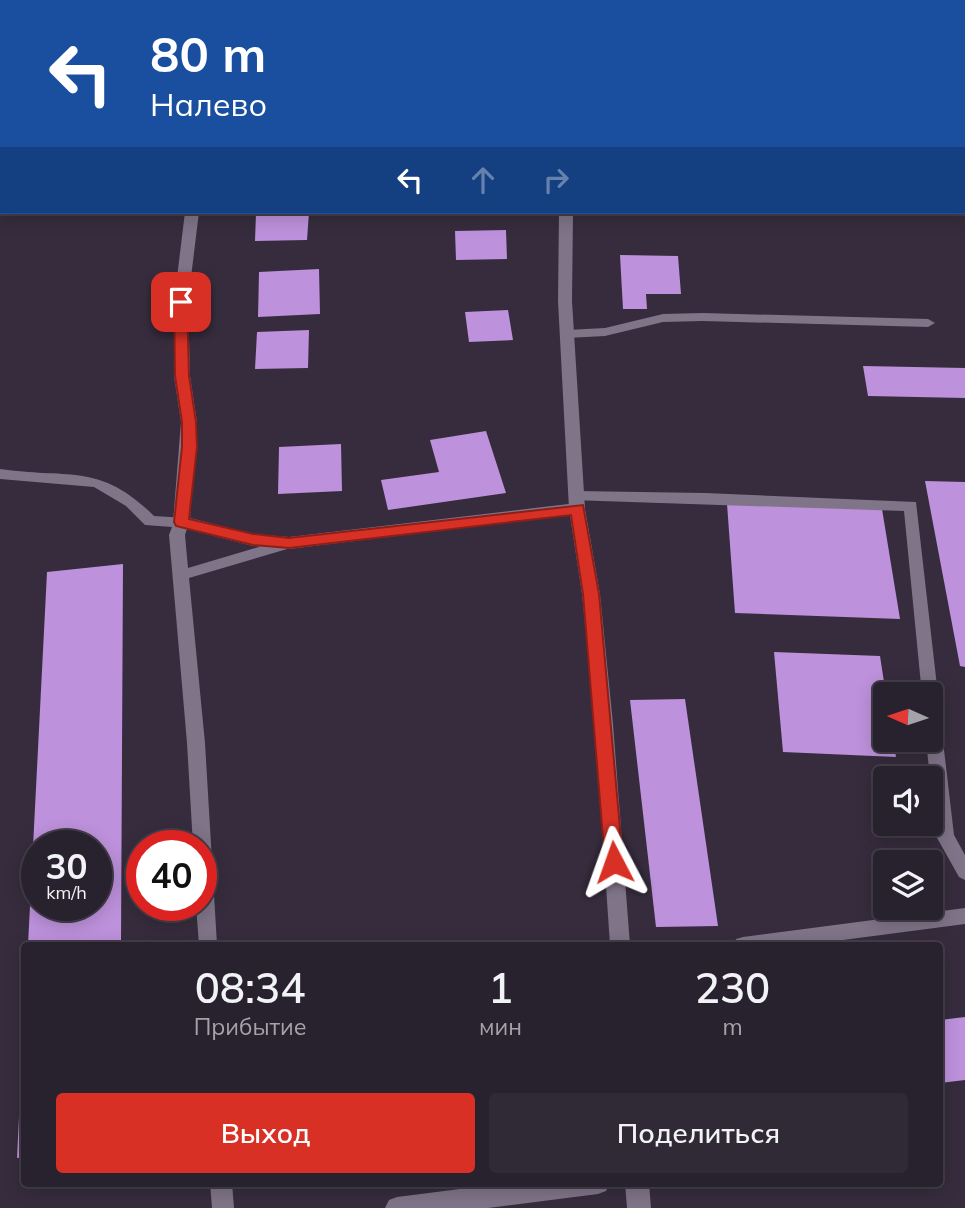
<!DOCTYPE html>
<html lang="ru">
<meta charset="utf-8">
<style>
:root{--surface:#28212e;--page:#302936;--text:#f1f3f6;--muted:#a5a3aa;--line:#443e4a;--accent:#d93025}
body{margin:0;font-family:Mulish,sans-serif;background:var(--page);color:var(--text);height:100vh;display:flex;flex-direction:column;font-size:26px;white-space:nowrap}
*{box-sizing:border-box;margin:0}
p{font-size:23px;color:var(--muted)}
.icon{flex:none;width:38px;height:38px;fill:none;stroke:currentColor;stroke-width:2;stroke-linecap:round;stroke-linejoin:round}
.map{position:relative;flex:1;overflow:hidden}
.sheet{position:absolute;left:21px;top:942px;width:922px;height:245px;display:flex;flex-direction:column;background:var(--surface);border-radius:7px;box-shadow:0 4px 18px #0003,0 0 0 2px var(--line)}
.sheet>*{flex:none}
.top-card{position:absolute;left:0px;top:0px;width:966px;height:214px;box-shadow:0 4px 18px #0003,0 0 0 2px var(--line);background:#1a4fa0;color:#fff;overflow:hidden}
.needle{width:46px;rotate:273deg}
.tools{position:absolute;left:873px;top:682px;display:grid;gap:14px}
.tools a{display:grid;place-items:center;width:70px;height:70px;border-radius:7px;background:var(--surface);box-shadow:0 4px 18px #0003,0 0 0 2px var(--line);font-size:35px}
.speed{position:absolute;left:21px;top:830px;display:flex;gap:14px;font-size:35px;font-weight:700;text-align:center}
.speed>*{display:grid;place-content:center;width:91px;height:91px;border-radius:50%;background:var(--surface);box-shadow:0 4px 18px #0003,0 0 0 2px var(--line);line-height:1}
.speed small{font-size:18px;font-weight:400}
.speed .limit{border:10px solid #d22;background:#fff;color:#111}
.pin{position:absolute;display:grid;place-items:center;width:60px;height:60px;color:#fff;margin:-30px;border-radius:14px;box-shadow:0 4px 10px #0006}
.me{position:absolute;width:77px;margin:-38px;rotate:356deg;stroke-linejoin:round;filter:drop-shadow(0 0 5px #0008)}
.turn{display:flex;align-items:center;gap:24px;height:147px;padding:0 35px;font-size:32px}
.turn .icon{width:91px;height:91px;stroke-width:2.5}
.turn b{display:block;font-size:49px;line-height:60px}
.lanes{display:flex;align-items:center;height:66px;padding:0 35px;background:#0003;justify-content:center;gap:35px;direction:ltr}
.lanes .off{opacity:.35}
.eta{display:flex;justify-content:space-evenly;align-items:center;height:119px;text-align:center}
.eta b{font-size:42px;font-weight:600;line-height:49px}
.action{display:flex;gap:14px;margin-top:auto;padding:14px 35px}
.action a{flex:1;height:80px;border-radius:7px;background:var(--accent);color:#fff;font-size:28px;font-weight:600;line-height:80px;text-align:center}
.action a+a{background:var(--page);color:var(--text)}
.map>svg:first-child{display:block}
</style>
<div class="map">
<svg width="965" height="1208" viewBox="0 0 965 1208">
<rect width="100%" height="100%" fill="#362c3d"/>
<path fill="#bd91dc" fill-rule="evenodd" d="M289 212H309L307 240 255 241 256 213Z
M506 230 507 259 456 260 455 231Z
M620 255 678 256 681 294H646L647 309H623Z
M319 269 320 314 258 317 259 272Z
M508 310 513 340 469 342 465 312Z
M309 330 308 368 255 369 257 332Z
M863 366 965 368V398L868 396Z
M486 431 506 493 388 510 381 480 439 472 430 440Z
M341 444 342 491 278 494 279 447Z
M925 481 965 482V667L960 666Z
M727 504 882 509 900 619 735 613Z
M123 564 121 945H28L47 572ZM37 845H96V905H37Z
M774 652 880 656 886 695V740H893L896 757 783 752Z
M685 699 718 926 656 927 630 700Z
M965 1017V1080L940 1083V1020Z
M22 1054H24V1157L17 1158Z"/>
<g fill="none" stroke-linecap="round" stroke-linejoin="round">
<path fill="#7f7488" fill-rule="evenodd" d="M964 94H965V100H964Z
M964 187H965V195H964Z
M703 313 928 319 935 323 928 327 703 321 663 322 605 336 567 338 560 334 567 330 605 328 663 314Z
M0 469C68 479 100 462 154 516L186 518 189 522 185 535 188 568 289 538 297 543 294 547 189 578 205 743 217 945H199L196 905H201V845H193L187 743 169 535 172 527 145 525 126 506 94 487 0 479Z
M576 491 705 493 916 502 938 695 932 701 937 703 939 707 954 835 965 855V880L959 877 936 836 926 740H931V695H922L904 511 571 500 569 496Z
M965 908V924L805 945H734L736 939 743 937Z
M210 1183H232L234 1208H212Z"/>
<path fill="#7f7488" fill-rule="evenodd" d="M205 0H217L204 2Z
M185 212H199L188 302 190 376 197 422 190 518 253 534 289 537 577 503 583 505 585 509 583 513 289 549 253 546 175 526 173 522 181 422 174 376V302Z
M507 1183H610L606 1191 598 1194 488 1208H385L389 1200 397 1197Z"/>
<path fill="#7f7488" fill-rule="evenodd" d="M566 0H578V2H566Z
M559 212H573L572 301 585 509 600 594 613 724 630 945H610L595 724 582 594 569 509 558 301Z
M625 1183H649L651 1208H627Z"/>
</g>
<path fill="#d93025" stroke="#8d1f18" stroke-width="2" d="M181 298 187 302 189 376 196 422 197 447 189 519 253 534 289 538 583 505 599 594 623 862 620 867 614 870 607 867 605 862 583 594 571 515 289 548 253 545 176 526 174 522 182 447V422L175 376 174 302Z"/>
</svg>
<div class="tools">
<a><svg class="needle" viewBox="-14 -14 28 28"><path d="M0-13l5 13h-10z" fill="#e53935"/><path d="M0 13l5-13h-10z" fill="#a5a3aa"/></svg></a>
<a><svg class="icon" aria-label="sound" viewBox="0 0 24 24"><path d="M4 9h4l5-4v14l-5-4H4zM17 9q2 3 0 6"/></svg></a>
<a><svg class="icon" aria-label="layers" viewBox="0 0 24 24"><path d="M12 4l9 5-9 5-9-5zM3 14l9 5 9-5"/></svg></a>
</div>
<div class="speed"><div>30<small>km/h</small></div><div class="limit">40</div></div>
<div class="pin" style="left:181px;top:302px;background:#d93025"><svg class="icon" aria-label="arrive" viewBox="0 0 24 24"><path d="M6 21V4h12l-3 4 3 4H6"/></svg></div>
<svg class="me" style="left:614px;top:862px" viewBox="-20 -20 40 40"><path d="M0-17L14 15 0 8-14 15z" fill="#d93025" stroke="#fff" stroke-width="4"/></svg>
<div class="top-card">
<div class="turn"><svg class="icon" aria-label="left" viewBox="0 0 24 24"><path d="M17 20v-9H6M10 6l-5 5 5 5"/></svg><div><b>80 m</b>Налево</div></div>
<div class="lanes"><svg class="icon" aria-label="left" viewBox="0 0 24 24"><path d="M17 20v-9H6M10 6l-5 5 5 5"/></svg><svg class="icon off" aria-label="ahead" viewBox="0 0 24 24"><path d="M12 20V5M6 11l6-6 6 6"/></svg><svg class="icon off" aria-label="right" viewBox="0 0 24 24"><path d="M7 20v-9h11M14 6l5 5-5 5"/></svg></div>
</div>
<section class="sheet">
<div class="eta">
<div><b>08:34</b><p>Прибытие</p></div>
<div><b>1</b><p>мин</p></div>
<div><b>230</b><p>m</p></div>
</div>
<div class="action"><a>Выход</a><a>Поделиться</a></div>
</section>
</div>
